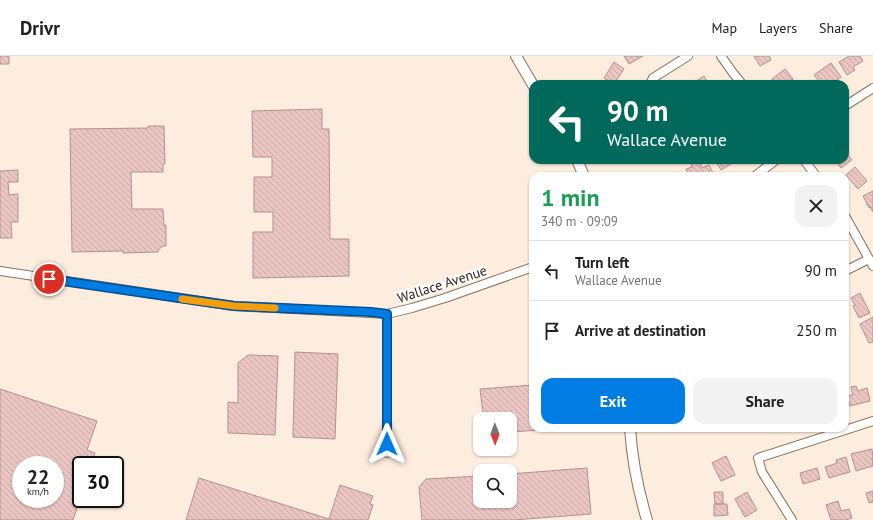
<!DOCTYPE html>
<meta charset="utf-8">
<style>
:root{--surface:#fff;--page:#f2f2f2;--text:#202124;--muted:#757577;--line:#e0e0e0;--accent:#007ce3}
body{margin:0;font-family:"PT Sans",sans-serif;background:var(--page);color:var(--text);height:100vh;display:flex;flex-direction:column;font-size:15px;white-space:nowrap}
*{box-sizing:border-box;margin:0}
p{font-size:13px;color:var(--muted)}
.icon{flex:none;width:22px;height:22px;fill:none;stroke:currentColor;stroke-width:2;stroke-linecap:round;stroke-linejoin:round}
.map{position:relative;flex:1;overflow:hidden}
.drawer{position:absolute;left:529px;top:116px;width:320px;height:260px;display:flex;flex-direction:column;background:var(--surface);border-radius:12px;box-shadow:0 1px 3px #0004}
.drawer>*{flex:none}
.guide{position:absolute;left:529px;top:24px;width:320px;height:84px;border-radius:12px;box-shadow:0 1px 3px #0004;background:#00695c;color:#fff;overflow:hidden}
.needle{width:26px;rotate:179deg}
.buttons{position:absolute;left:473px;top:356px;display:grid;gap:8px}
.buttons a{display:grid;place-items:center;width:44px;height:44px;border-radius:8px;background:var(--surface);box-shadow:0 1px 3px #0004;font-size:20px}
.speed{position:absolute;left:12px;top:400px;display:flex;gap:8px;font-size:20px;font-weight:700;text-align:center}
.speed>*{display:grid;place-content:center;width:52px;height:52px;border-radius:50%;background:var(--surface);box-shadow:0 1px 3px #0004;line-height:1}
.speed small{font-size:10px;font-weight:400}
.speed .limit{border:2px solid #111;border-radius:6px;background:#fff;color:#111}
.pin{position:absolute;display:grid;place-items:center;width:34px;height:34px;color:#fff;margin:-17px;border:2px solid #fff;border-radius:50%;box-shadow:0 1px 4px #0007}
.me{position:absolute;width:44px;margin:-22px;rotate:0deg;stroke-linejoin:round;filter:drop-shadow(0 0 3px #0008)}
.turn{display:flex;align-items:center;gap:14px;height:84px;padding:0 12px;font-size:18px}
.turn .icon{width:52px;height:52px;stroke-width:2.5}
.turn b{display:block;font-size:28px;line-height:34px}
.round{display:grid;place-items:center;flex:none;width:42px;height:42px;border-radius:12px;background:var(--page)}
.headline{display:flex;align-items:center;justify-content:space-between;height:68px;padding:0 12px}
h1{font-size:24px;font-weight:700;line-height:30px;color:#1e9e55}
.action{display:flex;gap:8px;margin-top:auto;padding:8px 12px}
.action a{flex:1;height:46px;border-radius:12px;background:var(--accent);color:#fff;font-size:16px;font-weight:700;line-height:46px;text-align:center}
.action a+a{background:var(--page);color:var(--text)}
ul{padding:0;list-style:none}
li{display:flex;align-items:center;gap:12px;height:60px;padding:0 12px;border-top:1px solid var(--line)}
li div{flex:1}
li b{display:block;font-size:15px}
li em{font-style:normal}
header{display:flex;align-items:center;gap:24px;box-sizing:border-box;height:56px;padding:0 20px;background:var(--surface);border-bottom:1px solid var(--line)}
header strong{font-size:19px}
nav{display:flex;gap:22px;margin-inline-start:auto;font-size:14px}
.map>svg:first-child{display:block}
</style>
<header>
<strong>Drivr</strong>
<nav><a>Map</a><a>Layers</a><a>Share</a></nav>
</header>
<div class="map">
<svg width="873" height="464" viewBox="0 0 873 464">
<defs>
<pattern id="building-back-hatch" width="6" height="6" patternUnits="userSpaceOnUse"><rect width="6" height="6" fill="#eac5c2"/><path d="M-1 5l2 2M0 0l6 6M5-1l2 2" fill="none" stroke="#c9a9a6"/></pattern>
</defs>
<rect width="100%" height="100%" fill="#fcedde"/>
<path fill="url(#building-back-hatch)" stroke="#b4918f" fill-rule="evenodd" d="M0 0H9V8H0Z
M624 0H643L629 8Z
M754 0H769L771 4 760 10Z
M849 0H860L863 5 853 11 855 14 847 19 839 6Z
M614 6 624 13 614 28 604 22Z
M831 7 841 21 831 28H821L814 19Z
M785 13 793 23 787 28H775L772 23Z
M704 20 708 27H707L708 28H693V27Z
M322 53V73H329L330 183H349V220L253 222V176H273V156H254V121H272V101H253L252 55Z
M148 70H164L165 108H163V116H131L132 153H163L164 169H166V190H163L158 194V196L123 197V195L72 196 70 73 148 72Z
M845 95 852 104 841 112 835 104H845Z
M699 104 702 112 709 109 714 119 711 120H689L686 113 692 111 691 108Z
M715 104H736V105L721 114Z
M855 111 867 125 858 133 846 119Z
M18 114V126H8L9 139 18 138V166H11L12 182H0V115Z
M873 135V156L870 151 869 152 863 140Z
M860 237 870 257 859 262 853 250 855 249 851 242Z
M873 261V286L869 287 860 268Z
M295 296 338 298 335 383 293 381Z
M248 299 278 300 275 379 228 377V346L238 347V307Z
M533 329V372H573L510 376V363H480V366L479 357H483L480 333Z
M856 330 858 335 867 332 870 345 850 350 847 340 853 339 851 331Z
M0 333 97 365 87 394 95 397 91 409H81V440L73 464H0ZM21 409H55V443H21Z
M872 393 873 402H872L873 410 856 415 851 398Z
M726 400 735 419 721 425 712 407Z
M846 401 850 416 829 422 825 411 837 407 836 404Z
M587 412 591 458 514 464H422L419 431 426 423 480 420V445H510V418Z
M817 412 820 423 803 428 800 417Z
M199 422 329 463 340 429 373 440 370 448 373 449 368 464H186Z
M873 435V446L869 447 866 437Z
M714 436H723V448H715Z
M747 436 757 454 745 461 735 443Z
M838 445 841 455 849 453 852 462 846 464H831L826 449Z
M714 448H727L728 459 714 460Z"/>
<g fill="none" stroke-linecap="round" stroke-linejoin="round">
<g stroke="#89725d" stroke-width="10">
<path id="minor" d="M721 0 733 17 742 28
M650 28 653 22 688 0
M845 50 873 32
M804 104 816 120
M755 120 776 104
M845 160 873 210
M0 215 234 250 371 257 387 258 412 252 445 242 533 211
M845 215 869 203
M387 258V397
M792 464 762 416 758 402 873 365"/>
</g>
<g stroke="#89725d" stroke-width="12">
<path id="tertiary" d="M516 0 533 29
M577 104 584 120
M630 372C632 403 638 434 647 464"/>
</g>
<use href="#minor" stroke="#fff" stroke-width="8"/>
<use href="#tertiary" stroke="#fff" stroke-width="10"/>
</g>
<g fill="none" stroke-linecap="round" stroke-linejoin="round">
<g stroke="#005194" stroke-width="10">
<path id="route" d="M49 223 234 250 371 256 387 258V388"/>
</g>
<use href="#route" stroke="#007ce3" stroke-width="7"/>
<path stroke="#f59e0b" stroke-width="7" d="M182 243 234 250 275 252"/>
</g>
<g text-anchor="middle" stroke-width="4" stroke-linejoin="round" paint-order="stroke">
<g font-size="14" fill="#281f16" stroke="#fdfdfd">
<text transform="translate(442 228) rotate(-18)" y="5">Wallace Avenue</text>
</g>
</g>
</svg>
<div class="buttons">
<a><svg class="needle" viewBox="-14 -14 28 28"><path d="M0-13l5 13h-10z" fill="#e53935"/><path d="M0 13l5-13h-10z" fill="#757577"/></svg></a>
<a><svg class="icon" aria-label="search" viewBox="0 0 24 24"><circle cx="10" cy="10" r="6"/><path d="M15 15l6 6"/></svg></a>
</div>
<div class="speed"><div>22<small>km/h</small></div><div class="limit">30</div></div>
<div class="pin" style="left:49px;top:223px;background:#d93025"><svg class="icon" aria-label="arrive" viewBox="0 0 24 24"><path d="M6 21V4h12l-3 4 3 4H6"/></svg></div>
<svg class="me" style="left:387px;top:388px" viewBox="-20 -20 40 40"><path d="M0-17L14 15 0 8-14 15z" fill="#007ce3" stroke="#fff" stroke-width="4"/></svg>
<div class="guide">
<div class="turn"><svg class="icon" aria-label="left" viewBox="0 0 24 24"><path d="M17 20v-9H6M10 6l-5 5 5 5"/></svg><div><b>90 m</b>Wallace Avenue</div></div>
</div>
<section class="drawer">
<div class="headline"><div><h1>1 min</h1><p>340 m · 09:09</p></div><a class="round"><svg class="icon" aria-label="close" viewBox="0 0 24 24"><path d="M6 6l12 12M18 6L6 18"/></svg></a></div>
<ul>
<li><svg class="icon" aria-label="left" viewBox="0 0 24 24"><path d="M17 20v-9H6M10 6l-5 5 5 5"/></svg><div><b>Turn left</b><p>Wallace Avenue</p></div><em>90 m</em></li>
<li><svg class="icon" aria-label="arrive" viewBox="0 0 24 24"><path d="M6 21V4h12l-3 4 3 4H6"/></svg><div><b>Arrive at destination</b></div><em>250 m</em></li>
</ul>
<div class="action"><a>Exit</a><a>Share</a></div>
</section>
</div>
